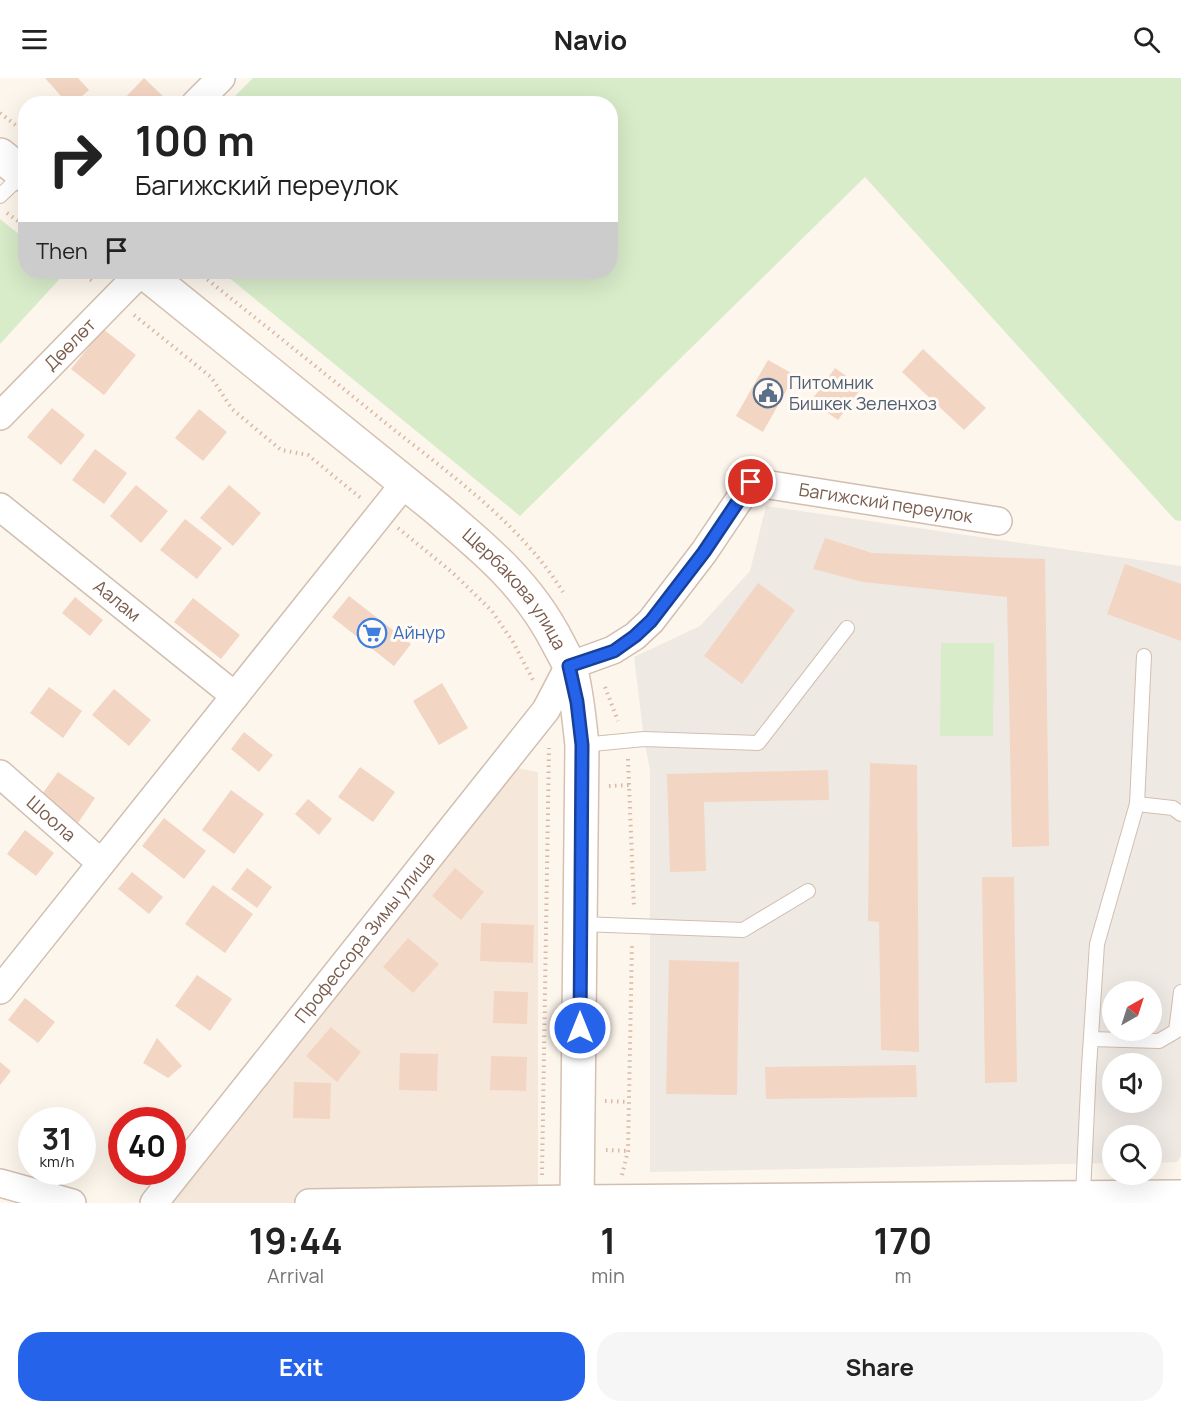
<!DOCTYPE html>
<meta charset="utf-8">
<style>
:root{--surface:#fff;--page:#f6f6f6;--text:#222;--muted:#767676;--accent:#2563eb}
body{margin:0;font-family:Manrope,sans-serif;background:var(--page);color:var(--text);height:100vh;display:flex;flex-direction:column;font-size:22px;white-space:nowrap}
*{box-sizing:border-box;margin:0}
p{font-size:20px;color:var(--muted)}
.icon{flex:none;width:33px;height:33px;fill:none;stroke:currentColor;stroke-width:2;stroke-linecap:round;stroke-linejoin:round}
.map{position:relative;height:1125px;overflow:hidden}
.details{display:flex;flex-direction:column;background:var(--surface);flex:1}
.details>*{flex:none}
.hud{position:absolute;left:18px;top:18px;width:600px;height:183px;border-radius:24px;box-shadow:0 6px 24px #0002;background:#fff;color:var(--text);overflow:hidden}
.needle{width:39px;rotate:39deg}
.controls{position:absolute;left:1102px;top:903px;display:grid;gap:12px}
.controls a{display:grid;place-items:center;width:60px;height:60px;border-radius:50%;background:var(--surface);box-shadow:0 6px 24px #0002;font-size:30px}
.speed{position:absolute;left:18px;top:1029px;display:flex;gap:12px;font-size:30px;font-weight:700;text-align:center}
.speed>*{display:grid;place-content:center;width:78px;height:78px;border-radius:50%;background:var(--surface);box-shadow:0 6px 24px #0002;line-height:1}
.speed small{font-size:15px;font-weight:400}
.speed .limit{border:9px solid #d22;background:#fff;color:#111}
.pin{position:absolute;display:grid;place-items:center;width:51px;height:51px;color:#fff;margin:-26px;border:3px solid #fff;border-radius:50%;box-shadow:0 2px 6px #0007}
.me{position:absolute;width:66px;margin:-33px;rotate:0deg;stroke-linejoin:round;filter:drop-shadow(0 0 4px #0008)}
.turn{display:flex;align-items:center;gap:21px;height:126px;padding:0 18px;font-size:27px}
.turn .icon{width:78px;height:78px;stroke-width:2.5}
.turn b{display:block;font-size:42px;line-height:51px}
.then{display:flex;align-items:center;height:57px;padding:0 18px;background:#0003;gap:12px;font-size:22px}
.eta{display:flex;justify-content:space-evenly;align-items:center;height:102px;text-align:center}
.eta b{font-size:36px;font-weight:700;line-height:42px}
.cta{display:flex;gap:12px;margin-top:auto;padding:12px 18px}
.cta a{flex:1;height:69px;border-radius:24px;background:var(--accent);color:#fff;font-size:24px;font-weight:700;line-height:69px;text-align:center}
.cta a+a{background:var(--page);color:var(--text)}
header{display:flex;justify-content:space-between;align-items:center;height:78px;padding:0 18px;background:var(--surface);font-size:27px;font-weight:700}
.map>svg:first-child{display:block}
</style>
<header><svg class="icon" aria-label="menu" viewBox="0 0 24 24"><path d="M4 6h16M4 12h16M4 18h16"/></svg>Navio<svg class="icon" aria-label="search" viewBox="0 0 24 24"><circle cx="10" cy="10" r="6"/><path d="M15 15l6 6"/></svg></header>
<div class="map">
<svg width="1181" height="1125" viewBox="0 0 1181 1125">
<rect width="100%" height="100%" fill="#fdf6ec"/>
<path fill="#f5e8da" d="M517 690 538 694V1125H169Z"/>
<path fill="#efe9e4" fill-rule="evenodd" d="M766 428 1181 488V1078L1177 1084 1152 1085V1058H1113V1085L650 1094V692L644 661 634 579 700 548 750 493ZM1113 914H1152V952H1113ZM1113 986H1152V1024H1113Z"/>
<path fill="#d8ecc9" d="M253 0H1181V443L1175 442 865 99 520 438 222 194H610V26L228 25Z
M0 141 25 161 26 194H66L0 266Z
M941 565H994L993 658H940Z"/>
<path fill="#f3d5c3" d="M45 0H78L89 12 73 26H68Z
M144 0 169 24 168 26H127L123 22Z
M103 251 136 277 104 317 71 291Z
M923 271 986 330 964 352 902 294Z
M768 282 795 297 763 354 736 338Z
M835 290 862 309 838 342 811 323Z
M52 330 85 357 61 387 27 359Z
M199 331 227 354 203 383 175 360Z
M95 371 127 395 104 426 72 402Z
M136 407 168 433 141 465 110 438Z
M229 407 261 435 233 468 200 440Z
M185 441 222 470 197 501 160 472Z
M825 460 872 475 1045 481 1049 768 1012 769 1007 519 863 504 813 491Z
M1125 486 1181 506V563L1107 536Z
M758 505 795 532 742 606 704 578Z
M349 518 411 566 394 588 332 539Z
M75 519 103 542 90 558 62 535Z
M193 520 240 557 221 581 174 544Z
M442 605 468 650 439 667 413 623Z
M49 609 82 633 63 660 30 635Z
M114 611 151 642 129 668 92 637Z
M244 654 273 677 259 694 231 671Z
M870 685 917 687 919 974 881 972 879 844 868 843Z
M360 689 395 714 373 744 338 719Z
M828 692 829 722 704 724 706 793 670 794 667 696Z
M58 694 95 720 78 745 40 719Z
M231 712 264 736 234 776 202 752Z
M308 721 332 741 319 757 295 736Z
M164 740 206 773 184 801 142 768Z
M25 752 54 775 36 798 7 776Z
M247 790 272 809 257 830 231 811Z
M455 790 484 814 461 842 432 818Z
M132 794 163 819 149 836 118 811Z
M982 799H1014L1017 1004 985 1005Z
M213 807 253 836 225 875 185 846Z
M481 845 534 847 533 885 480 883Z
M408 860 439 886 413 915 383 889Z
M669 882 739 884 737 1017 666 1016Z
M197 897 232 921 210 953 175 928Z
M494 913 528 914 527 946 493 945Z
M25 920 55 944 38 965 8 942Z
M331 949 361 974 337 1004 306 978Z
M157 960 182 988 168 1000 143 985Z
M400 975 438 976 437 1013 399 1012Z
M491 978 527 979 526 1013 490 1012Z
M0 984 11 993 0 1007Z
M916 987 917 1019 766 1021 765 989Z
M294 1004 331 1005 330 1041 293 1040Z"/>
<g fill="none" stroke-linecap="round" stroke-linejoin="round">
<g stroke="#d1beb0" stroke-width="16">
<path id="lane" d="M0 118 23 96
M582 667 644 661 758 665 847 550
M1137 726 1173 730 1181 736
M580 846 743 852 808 813
M1091 961 1159 963 1176 953 1181 914
M1083 1116 1089 989 1097 866 1137 726 1144 578"/>
</g>
<g stroke="#d1beb0" stroke-width="30">
<g id="street">
<path d="M195 26 221 0"/>
<path id="s1" d="M0 338 141 194"/>
<path id="s2" d="M0 429 235 618"/>
<path id="s3" d="M0 696 101 785"/>
<path d="M0 912 405 405"/>
<path d="M0 1105 72 1125"/>
<path id="s4" d="M154 1125 546 632 569 588 613 572 635 558 651 543 704 474 751 404 998 443"/>
<path d="M309 1125 577 1121 1181 1116"/>
</g>
</g>
<g stroke="#d6c0b0" stroke-width="36">
<g id="secondary">
<path d="M0 77 26 98"/>
<path id="s5" d="M144 194 435 429C484 470 528 506 558 565 562 573 567 581 570 589 577 614 579 641 582 667L577 1125"/>
</g>
</g>
<path stroke="#d9b8a5" stroke-width="4" stroke-dasharray="1.5 4.5" stroke-linecap="butt" d="M0 35 26 55
M7 135 26 149
M81 194 95 205
M198 194C263 246 328 298 393 351 454 399 522 448 563 514
M134 237 211 299 232 331 281 372 308 377 362 421
M398 450 453 495 492 533 513 564 533 602
M605 609 618 643
M628 681 634 830
M609 708 629 707
M605 1023 629 1024
M606 1072 628 1073
M542 1097 549 670
M622 1097 628 1073 632 865"/>
<use href="#lane" stroke="#fff" stroke-width="14"/>
<use href="#street" stroke="#fff" stroke-width="27"/>
<use href="#secondary" stroke="#fff" stroke-width="33"/>
</g>
<g fill="none" stroke-linecap="round" stroke-linejoin="round">
<g stroke="#184099" stroke-width="15">
<path id="route" d="M580 950 582 667 577 624 569 588 614 573 635 558 651 543 704 474 751 404"/>
</g>
<use href="#route" stroke="#2563eb" stroke-width="10"/>
</g>
<defs>
<g id="civic-ring" transform="scale(1.5)"><circle r="9.5" fill="#fffaf3" stroke="#5c6f8a" stroke-width="1.5"/><path d="M-.6-6.5H3V-4.5H.6V-3L4-1V1h2V6H-6V1h2V-1L-.6-3ZM-1.2 2.5V6h2.4V2.5Z" fill="#5c6f8a"/></g>
<g id="supermarket-ring" transform="scale(1.5)"><circle r="9.5" fill="#fffaf3" stroke="#3f7fe0" stroke-width="1.5"/><path d="M-6-5.5h2.5l.6 2H6L4.5 2H-2.5L-4.4-4H-6ZM-1.5 3.2a1.3 1.3 0 1 0 .1 0ZM3 3.2a1.3 1.3 0 1 0 .1 0Z" fill="#3f7fe0"/></g>
</defs>
<g fill-rule="evenodd">
<use href="#civic-ring" x="768" y="315"/>
<use href="#supermarket-ring" x="372" y="555"/>
</g>
<g text-anchor="middle" stroke-width="6" stroke-linejoin="round" paint-order="stroke">
<g font-size="18" fill="#7a5c4d" stroke="#fffaf3">
<text dy="6" stroke="none"><textPath href="#s1" startOffset="100">Дөөлөт</textPath></text>
<text dy="6" stroke="none"><textPath href="#s4" startOffset="1082">Багижский переулок</textPath></text>
<text dy="6" stroke="none"><textPath href="#s5" startOffset="489">Щербакова улица</textPath></text>
<text dy="6" stroke="none"><textPath href="#s2" startOffset="150">Аалам</textPath></text>
<text dy="6" stroke="none"><textPath href="#s3" startOffset="68">Шоола</textPath></text>
<text dy="6" stroke="none"><textPath href="#s4" startOffset="339">Профессора Зимы улица</textPath></text>
</g>
<g font-size="18" fill="#4e5e75" stroke="#fffaf3" text-anchor="start">
<text x="789" y="311">Питомник<tspan x="789" dy="21">Бишкек Зеленхоз</tspan></text>
</g>
<g font-size="18" fill="#366cbe" stroke="#fffaf3" text-anchor="start">
<text x="393" y="561">Айнур</text>
</g>
</g>
</svg>
<div class="controls">
<a><svg class="needle" viewBox="-14 -14 28 28"><path d="M0-13l5 13h-10z" fill="#e53935"/><path d="M0 13l5-13h-10z" fill="#767676"/></svg></a>
<a><svg class="icon" aria-label="sound" viewBox="0 0 24 24"><path d="M4 9h4l5-4v14l-5-4H4zM17 9q2 3 0 6"/></svg></a>
<a><svg class="icon" aria-label="search" viewBox="0 0 24 24"><circle cx="10" cy="10" r="6"/><path d="M15 15l6 6"/></svg></a>
</div>
<div class="speed"><div>31<small>km/h</small></div><div class="limit">40</div></div>
<div class="pin" style="left:751px;top:404px;background:#d93025"><svg class="icon" aria-label="arrive" viewBox="0 0 24 24"><path d="M6 21V4h12l-3 4 3 4H6"/></svg></div>
<svg class="me" style="left:580px;top:950px" viewBox="-20 -20 40 40"><circle r="17" fill="#2563eb" stroke="#fff" stroke-width="3"/><path d="M0-11L8 9 0 5-8 9z" fill="#fff"/></svg>
<div class="hud">
<div class="turn"><svg class="icon" aria-label="right" viewBox="0 0 24 24"><path d="M7 20v-9h11M14 6l5 5-5 5"/></svg><div><b>100 m</b>Багижский переулок</div></div>
<div class="then">Then<svg class="icon" aria-label="arrive" viewBox="0 0 24 24"><path d="M6 21V4h12l-3 4 3 4H6"/></svg></div>
</div>
</div>
<section class="details">
<div class="eta">
<div><b>19:44</b><p>Arrival</p></div>
<div><b>1</b><p>min</p></div>
<div><b>170</b><p>m</p></div>
</div>
<div class="cta"><a>Exit</a><a>Share</a></div>
</section>
